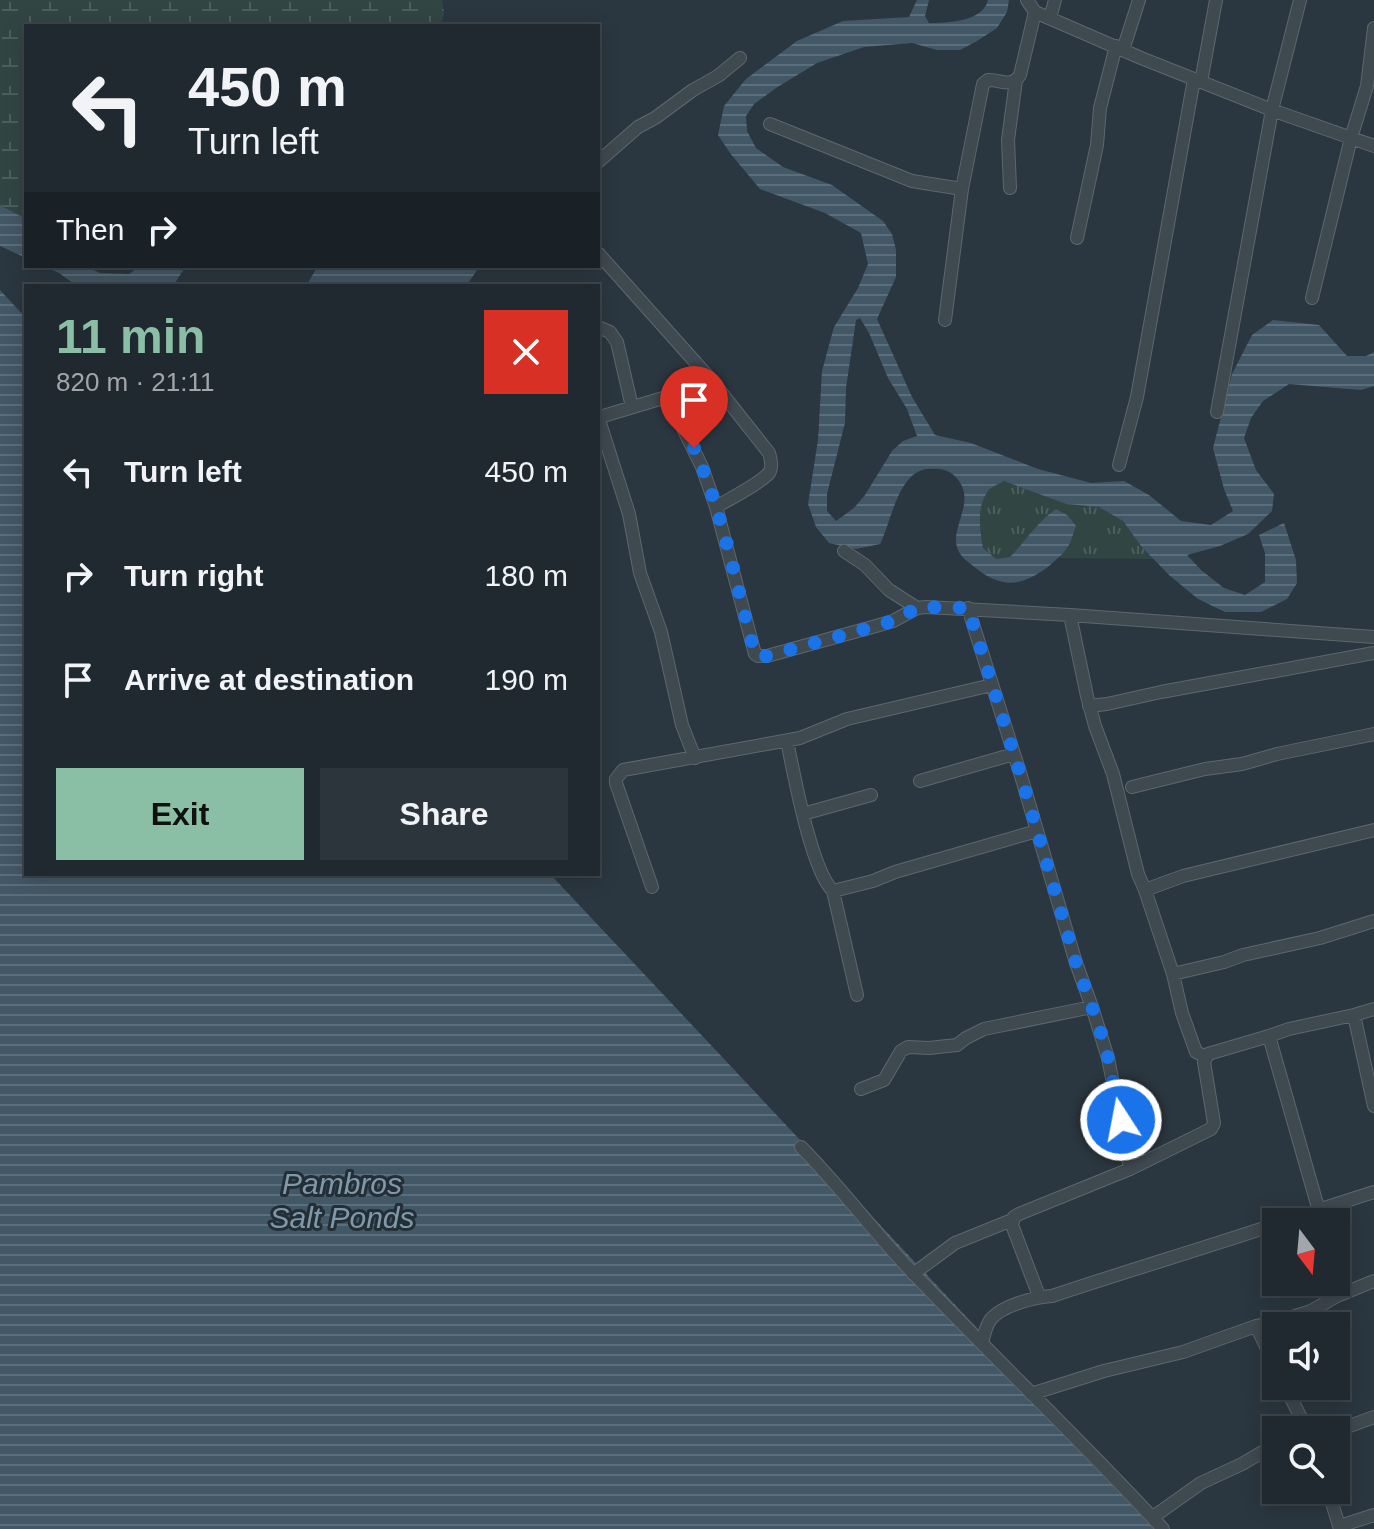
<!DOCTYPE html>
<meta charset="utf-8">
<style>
:root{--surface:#202930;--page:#2d353c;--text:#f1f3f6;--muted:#a2a6ab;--line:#3d454c;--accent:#8abfa5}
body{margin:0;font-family:Helvetica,sans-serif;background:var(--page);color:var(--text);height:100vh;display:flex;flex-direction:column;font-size:30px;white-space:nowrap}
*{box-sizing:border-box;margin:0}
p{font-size:26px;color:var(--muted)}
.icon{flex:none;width:44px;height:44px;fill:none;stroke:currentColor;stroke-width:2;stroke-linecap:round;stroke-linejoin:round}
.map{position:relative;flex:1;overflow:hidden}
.side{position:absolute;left:24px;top:284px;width:576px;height:592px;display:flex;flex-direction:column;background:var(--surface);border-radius:0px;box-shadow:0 4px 20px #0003,0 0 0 2px var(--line)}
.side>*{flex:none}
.guide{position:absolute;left:24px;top:24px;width:576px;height:244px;border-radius:0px;box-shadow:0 4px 20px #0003,0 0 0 2px var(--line);background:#202930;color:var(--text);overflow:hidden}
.needle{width:52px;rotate:164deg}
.tools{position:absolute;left:1262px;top:1208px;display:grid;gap:16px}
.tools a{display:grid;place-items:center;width:88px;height:88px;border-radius:0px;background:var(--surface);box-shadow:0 4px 20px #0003,0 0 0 2px var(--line);font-size:40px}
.pin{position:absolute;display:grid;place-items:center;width:68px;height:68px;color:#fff;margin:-82px -34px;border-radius:50% 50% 50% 0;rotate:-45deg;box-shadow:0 0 8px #0007}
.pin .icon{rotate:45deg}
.me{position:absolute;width:88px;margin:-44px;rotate:349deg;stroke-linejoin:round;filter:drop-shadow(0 0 6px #0008)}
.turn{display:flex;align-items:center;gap:28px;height:168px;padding:0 32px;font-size:36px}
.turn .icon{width:104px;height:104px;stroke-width:2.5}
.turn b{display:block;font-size:56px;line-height:68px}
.then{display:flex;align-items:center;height:76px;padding:0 32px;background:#0003;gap:16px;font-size:30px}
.round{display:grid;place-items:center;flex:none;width:84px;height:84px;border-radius:0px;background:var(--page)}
.overview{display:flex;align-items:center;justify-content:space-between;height:136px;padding:0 32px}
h1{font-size:48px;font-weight:700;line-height:60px;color:var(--accent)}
.cta{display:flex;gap:16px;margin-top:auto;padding:16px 32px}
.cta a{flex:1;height:92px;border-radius:0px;background:var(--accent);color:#111;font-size:32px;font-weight:700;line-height:92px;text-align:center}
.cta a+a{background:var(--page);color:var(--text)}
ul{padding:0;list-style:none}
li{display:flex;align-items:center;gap:24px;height:104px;padding:0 32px}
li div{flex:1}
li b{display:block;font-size:30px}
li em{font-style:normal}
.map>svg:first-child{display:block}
</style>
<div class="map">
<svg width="1374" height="1529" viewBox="0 0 1374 1529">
<defs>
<pattern id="grass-tufts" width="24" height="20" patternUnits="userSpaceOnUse" patternTransform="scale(2)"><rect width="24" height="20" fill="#314643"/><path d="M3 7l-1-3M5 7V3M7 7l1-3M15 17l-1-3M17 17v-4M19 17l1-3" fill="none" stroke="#4d5f5d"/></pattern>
<pattern id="wetland-marsh" width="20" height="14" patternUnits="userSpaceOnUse" patternTransform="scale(2)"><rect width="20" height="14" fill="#314643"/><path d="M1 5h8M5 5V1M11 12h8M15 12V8" fill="none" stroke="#4d5f5d"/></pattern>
<pattern id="water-rules" width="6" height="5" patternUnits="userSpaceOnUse" patternTransform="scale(2)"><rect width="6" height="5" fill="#435866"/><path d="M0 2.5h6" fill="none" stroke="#5c6e7b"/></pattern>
</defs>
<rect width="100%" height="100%" fill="#2b3740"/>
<path fill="url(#grass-tufts)" d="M1004 481 1066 504 1099 507 1123 521 1141 546 1155 559 1059 558 1070 544 1025 542 1010 557 996 559 983 548C980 530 976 507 988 491 992 486 999 483 1004 481Z"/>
<path fill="url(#wetland-marsh)" d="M0 0H442L444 13 441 26H26V219L0 205Z"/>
<path fill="url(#water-rules)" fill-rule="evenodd" d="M917 0H929L925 16 929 23C947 23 983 22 988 0H1009L1007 12 997 28 977 41 960 50H937L912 43 864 47 817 63 776 88 754 104 746 116 747 131 756 148 783 167 832 185 883 221 892 234 896 250V277L877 319 912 397 935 435 971 443 1038 469 1091 483 1124 481 1149 495 1181 521 1211 525 1233 511 1224 489 1213 448 1232 374 1252 335 1273 320 1319 325 1347 356H1366L1374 352V386L1361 390 1289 384 1263 401 1251 418 1244 438 1256 470 1274 494 1272 511 1248 534 1220 546 1187 555 1201 570 1224 588 1245 595 1265 582V553L1259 535 1284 523 1296 560 1297 583 1287 599 1261 612H1225L1198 599 1169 575 1141 546 1123 521 1099 507 1066 504 1004 481C999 484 992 486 988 491 976 507 980 530 983 548L996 559 1010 557C1026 541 1037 522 1056 509L1067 515 1076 526C1074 531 1072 538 1070 543 1065 553 1057 559 1049 566 1024 585 1004 590 977 569 971 564 963 559 959 552 947 531 976 504 959 481 951 469 940 468 927 469 898 472 891 523 880 544L856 549 829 543 816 527 808 504 818 440 822 371 834 327 858 288 868 264 861 233 825 213 760 189 730 153 718 135 724 106 746 79 797 41 843 21 909 17ZM860 318 869 333 888 378 907 409 917 436 903 441 892 451 865 495 854 508 836 521 827 511V494L845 423 846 388 856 320Z
M0 205 26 219V258L0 246Z
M44 266H85L100 273 129 274 140 266H186L173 286H77L59 273Z
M318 266H480L466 286H306Z
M0 290 26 318V874H550L1166 1529H0Z"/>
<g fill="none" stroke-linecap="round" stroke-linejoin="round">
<g stroke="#5d676e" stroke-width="14">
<path id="minor" d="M1027 0 1035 12 1141 58 1272 110 1374 146
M1050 18 1055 0
M1123 50 1139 0
M1201 82 1216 0
M770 124 912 181 962 189 983 84 988 80C1000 79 1011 89 1020 75L1035 12
M598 162 638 127 655 118 693 90 718 76 740 58
M1010 188 1008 140 1016 80
M1077 238 1097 145 1100 108 1116 46
M598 253 713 382 769 453C771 459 773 467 769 473 760 484 729 499 716 507
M1312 298 1351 138 1367 86 1374 28
M945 320 962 189
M598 327 610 332 617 342 632 407
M1217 412 1272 110 1300 0
M1119 465 1137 397 1194 79
M844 551 865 565 889 590 917 608
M968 608 1021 776 1076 963 1092 1007 1108 1058 1130 1169
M1070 615 1087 696 1095 726 1113 774 1138 874 1145 890 1173 974 1182 1013 1196 1052 1206 1057
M1089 706 1107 704 1161 692 1374 653
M787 741C794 774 811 870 833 891L857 995
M695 758 682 725 661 632 640 573 629 514 599 420 600 417 663 398 669 400 702 467 716 507 755 654 758 656H767L876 626 893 621 917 608 926 607 1070 615 1374 637
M920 781 1014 754
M1132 787 1205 769 1242 764 1277 754 1374 734
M803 814 871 795
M652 887 616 783V779L623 770 800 738 847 719 992 685
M1145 890 1183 876 1374 830
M833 891 873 881 895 872 1037 831
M1173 974 1224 962 1243 955 1320 938 1374 921
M1354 1015 1374 1106
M1269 1036 1319 1211
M861 1089 884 1080 901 1051 908 1047 929 1048 957 1045 966 1038 984 1029 1092 1007
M801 1147C841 1187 875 1234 915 1275 997 1361 1083 1442 1163 1529
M1281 1222 1374 1192
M913 1274 955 1243 1012 1220
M1039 1296 1012 1225 1014 1217 1019 1214 1130 1169 1211 1129 1214 1123 1204 1062 1208 1054 1269 1036 1289 1029 1354 1015 1374 1009
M1256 1326 1276 1367
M982 1343C984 1335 986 1325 991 1319 1003 1305 1035 1297 1052 1296 1127 1271 1201 1249 1276 1224
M1285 1386 1307 1430
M1031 1394 1104 1371 1183 1352 1256 1326 1280 1321 1311 1311 1337 1296 1374 1281
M1336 1431 1374 1417
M1328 1490 1340 1529
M1153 1517 1201 1483 1242 1464 1276 1444
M1340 1526 1374 1515"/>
</g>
<use href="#minor" stroke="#3f4950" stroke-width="12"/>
</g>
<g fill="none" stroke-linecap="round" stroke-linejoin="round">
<path stroke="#1a73e8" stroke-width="14" stroke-dasharray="0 25.2" d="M694 448C723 513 736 585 755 654L758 656H767L876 626 893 621 917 608 926 607 968 608 1021 776 1076 963 1099 1026 1108 1058 1121 1120"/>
</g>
<g text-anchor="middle" stroke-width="6" stroke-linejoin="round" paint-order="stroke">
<g font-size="30" font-style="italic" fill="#8198a9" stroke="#232e36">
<text x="342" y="1194">Pambros<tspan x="342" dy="34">Salt Ponds</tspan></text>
</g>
</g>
</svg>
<div class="tools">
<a><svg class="needle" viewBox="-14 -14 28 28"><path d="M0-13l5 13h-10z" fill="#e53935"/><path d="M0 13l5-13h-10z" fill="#a2a6ab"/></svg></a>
<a><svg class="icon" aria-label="sound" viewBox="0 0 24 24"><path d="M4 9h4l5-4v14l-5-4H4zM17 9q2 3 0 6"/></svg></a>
<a><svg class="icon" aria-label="search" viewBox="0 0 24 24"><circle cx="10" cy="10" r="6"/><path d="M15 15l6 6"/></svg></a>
</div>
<div class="pin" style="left:694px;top:448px;background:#d93025"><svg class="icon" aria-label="arrive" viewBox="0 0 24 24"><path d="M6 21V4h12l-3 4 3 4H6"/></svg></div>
<svg class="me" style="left:1121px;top:1120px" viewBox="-20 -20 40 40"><circle r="17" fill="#1a73e8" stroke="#fff" stroke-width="3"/><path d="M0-11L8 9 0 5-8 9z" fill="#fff"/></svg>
<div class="guide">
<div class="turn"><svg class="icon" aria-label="left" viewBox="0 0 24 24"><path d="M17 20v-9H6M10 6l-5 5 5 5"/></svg><div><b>450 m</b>Turn left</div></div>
<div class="then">Then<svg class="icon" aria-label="right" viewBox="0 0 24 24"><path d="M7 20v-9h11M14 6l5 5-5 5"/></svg></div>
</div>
<section class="side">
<div class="overview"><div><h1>11 min</h1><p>820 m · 21:11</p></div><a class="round" style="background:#d93025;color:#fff"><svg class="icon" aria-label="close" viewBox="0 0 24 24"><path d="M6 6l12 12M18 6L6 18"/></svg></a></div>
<ul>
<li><svg class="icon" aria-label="left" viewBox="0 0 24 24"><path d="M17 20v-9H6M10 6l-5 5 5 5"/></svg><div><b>Turn left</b></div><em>450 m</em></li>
<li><svg class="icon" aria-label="right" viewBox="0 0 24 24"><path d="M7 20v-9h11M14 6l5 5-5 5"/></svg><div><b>Turn right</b></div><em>180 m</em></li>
<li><svg class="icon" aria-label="arrive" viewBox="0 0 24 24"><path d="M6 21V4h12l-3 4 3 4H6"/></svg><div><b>Arrive at destination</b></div><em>190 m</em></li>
</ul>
<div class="cta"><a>Exit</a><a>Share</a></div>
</section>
</div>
